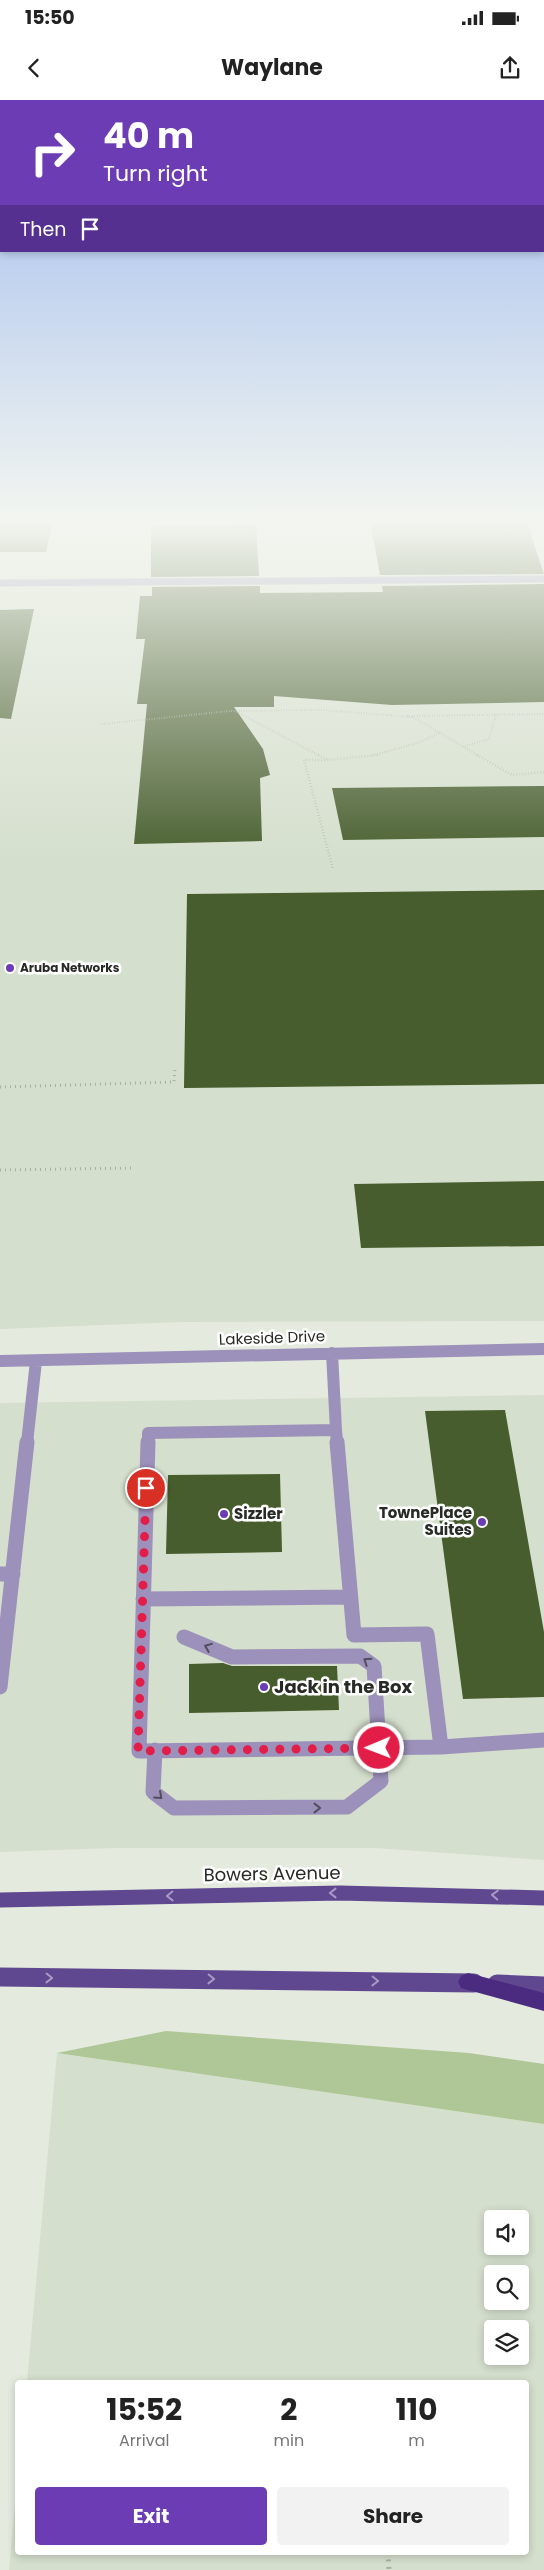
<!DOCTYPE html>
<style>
:root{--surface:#fff;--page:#f2f2f2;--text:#222;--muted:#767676;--accent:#6b3cb4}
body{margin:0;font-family:Poppins,sans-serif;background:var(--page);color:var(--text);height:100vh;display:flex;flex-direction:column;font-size:19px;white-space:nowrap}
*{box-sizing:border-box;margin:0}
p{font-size:16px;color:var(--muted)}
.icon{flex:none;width:28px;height:28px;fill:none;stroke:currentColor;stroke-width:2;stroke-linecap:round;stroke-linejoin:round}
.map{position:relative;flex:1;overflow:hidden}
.sheet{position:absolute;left:15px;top:2280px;width:514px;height:175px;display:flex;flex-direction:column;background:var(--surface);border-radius:5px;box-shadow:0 2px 8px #0003}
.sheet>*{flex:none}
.hud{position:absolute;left:0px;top:0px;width:545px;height:152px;box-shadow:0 2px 8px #0003;background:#6b3cb4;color:#fff;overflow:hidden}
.buttons{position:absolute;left:484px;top:2110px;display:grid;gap:10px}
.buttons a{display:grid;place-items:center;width:45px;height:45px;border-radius:5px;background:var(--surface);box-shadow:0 2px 8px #0003;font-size:25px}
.pin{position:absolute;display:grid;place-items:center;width:42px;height:42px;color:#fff;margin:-21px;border:2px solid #fff;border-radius:50%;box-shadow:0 1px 5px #0007}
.me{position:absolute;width:55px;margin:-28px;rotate:269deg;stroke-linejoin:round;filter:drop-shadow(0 0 4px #0008)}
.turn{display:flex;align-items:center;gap:18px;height:105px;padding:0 20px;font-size:22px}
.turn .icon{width:65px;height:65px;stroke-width:2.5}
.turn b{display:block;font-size:35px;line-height:42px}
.then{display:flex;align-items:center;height:48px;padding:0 20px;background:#0003;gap:10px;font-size:19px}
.eta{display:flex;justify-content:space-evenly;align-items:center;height:85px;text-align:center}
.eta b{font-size:30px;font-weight:700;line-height:35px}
.cta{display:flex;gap:10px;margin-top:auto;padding:10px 20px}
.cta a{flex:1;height:58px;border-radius:5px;background:var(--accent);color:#fff;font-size:20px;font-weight:700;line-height:58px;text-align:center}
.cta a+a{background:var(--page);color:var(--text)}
.status{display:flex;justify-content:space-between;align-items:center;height:35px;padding:0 25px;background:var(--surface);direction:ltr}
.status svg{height:14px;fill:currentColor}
header{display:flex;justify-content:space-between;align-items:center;height:65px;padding:0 20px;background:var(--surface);font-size:22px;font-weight:700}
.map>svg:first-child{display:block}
</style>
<div class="status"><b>15:50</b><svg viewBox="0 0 49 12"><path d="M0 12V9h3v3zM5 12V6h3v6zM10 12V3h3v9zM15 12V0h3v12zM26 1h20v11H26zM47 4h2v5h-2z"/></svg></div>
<header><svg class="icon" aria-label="back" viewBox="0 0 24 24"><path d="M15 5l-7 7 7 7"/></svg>Waylane<svg class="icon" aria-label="share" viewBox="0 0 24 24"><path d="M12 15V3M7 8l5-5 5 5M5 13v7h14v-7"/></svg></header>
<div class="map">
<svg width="544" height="2470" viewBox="0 0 544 2470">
<rect width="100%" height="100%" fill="#e4eade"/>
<path fill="#d5dfcd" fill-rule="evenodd" d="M0 420H544V1221L180 1222 0 1229Z
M544 1295V1760L375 1748H113L0 1752V1303Z
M57 1953 544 2024V2470H9L17 2381 18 2452H526V2282H27ZM492 2119H520V2146H492ZM492 2174H520V2201H492ZM492 2229H520V2256H492Z"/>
<path fill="#afc796" d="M166 1931 469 1953 544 1964V2024L57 1953Z"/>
<path fill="#475d2d" d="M0 420H53L46 452H0Z
M370 420H526L544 474 380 475Z
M256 425 259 476 151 477V426Z
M544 484V602L392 605 274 596V607H234L263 649 270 675 260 678 262 741 134 744 147 604H137L145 539H136L140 496H152V487L260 486V493L383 492 382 486Z
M34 509 11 619 0 618V510Z
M544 686V737L343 740 332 688Z
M544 790V984L184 988 187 794Z
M544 1081V1146L361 1148 354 1084Z
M505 1310 544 1532V1597L463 1599 425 1311Z
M280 1374 282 1452 166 1454 168 1375Z
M223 1563 232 1566H337L339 1610 189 1613V1564Z"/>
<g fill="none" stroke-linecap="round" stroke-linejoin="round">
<path stroke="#aaafa6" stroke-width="2" stroke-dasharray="0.5 2" stroke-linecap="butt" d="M237 612 320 656
M407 616 544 614
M102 624 230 611 320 610 413 617 479 656
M465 646 489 639 496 614
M370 656 418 643 441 632"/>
<path stroke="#aaafa6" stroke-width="2.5" stroke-dasharray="0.5 2.5" stroke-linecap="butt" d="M318 655 328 660 380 655
M477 655 512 675 544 672
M328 660H304L333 769"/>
<path stroke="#aaafa6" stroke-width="3" stroke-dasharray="1 4" stroke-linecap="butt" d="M0 987 174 982 175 968
M0 1070 135 1068"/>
<path stroke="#aaafa6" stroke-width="5" stroke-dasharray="2 5.5" stroke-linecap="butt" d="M388 2452 389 2470"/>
<path stroke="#9c91bb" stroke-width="7" d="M0 483 544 479"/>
<path stroke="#9c91bb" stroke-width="12" d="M0 1261 544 1249
M336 1330 337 1343
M27 1343 36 1261
M148 1343V1333L336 1330 332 1253"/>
<path stroke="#9c91bb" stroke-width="15" d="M148 1342 139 1651 441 1647 544 1640
M337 1342 354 1535 427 1534 441 1647
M0 1474H13
M143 1499 350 1497
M0 1587 27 1342
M155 1650 153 1692 174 1708 347 1707 381 1681 374 1566 360 1556 232 1557 184 1537"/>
<path stroke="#604890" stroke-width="15" d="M0 1800 340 1793 544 1798"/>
<path stroke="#604890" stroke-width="19" d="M0 1877 474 1883
M497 1884 544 1886"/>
<path fill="#4b2b80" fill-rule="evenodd" d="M468 1873 544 1893V1911L461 1888 458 1882 461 1876Z"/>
</g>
<defs><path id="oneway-chevron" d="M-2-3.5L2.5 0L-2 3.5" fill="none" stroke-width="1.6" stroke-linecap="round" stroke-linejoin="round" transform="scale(1.25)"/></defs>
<g stroke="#514e5a">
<use href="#oneway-chevron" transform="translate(208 1547) rotate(-158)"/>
<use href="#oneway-chevron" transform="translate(367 1561) rotate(-146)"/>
<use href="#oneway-chevron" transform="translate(159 1696) rotate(42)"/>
<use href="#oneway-chevron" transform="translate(317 1708)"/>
</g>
<g stroke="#a89ac2">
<use href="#oneway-chevron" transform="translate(333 1793) rotate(-180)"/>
<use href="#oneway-chevron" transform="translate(495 1795) rotate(-177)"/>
<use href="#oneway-chevron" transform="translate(170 1796) rotate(179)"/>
<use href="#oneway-chevron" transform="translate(49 1878) rotate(1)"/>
<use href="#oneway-chevron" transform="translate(211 1879) rotate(1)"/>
<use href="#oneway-chevron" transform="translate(375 1881) rotate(1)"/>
</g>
<linearGradient id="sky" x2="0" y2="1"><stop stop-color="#9ebaee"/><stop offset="0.55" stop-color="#f3f6f0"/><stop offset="1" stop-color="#f3f6f0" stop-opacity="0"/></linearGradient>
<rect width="544" height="766" fill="url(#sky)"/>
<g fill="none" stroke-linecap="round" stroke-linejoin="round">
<path stroke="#e11d48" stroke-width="9" stroke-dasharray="0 16.2" d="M146 1388 138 1651 379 1648"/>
</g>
<g fill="#6b3cb4" stroke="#fff" stroke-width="2">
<circle cx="10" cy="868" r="5"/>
<circle cx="224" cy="1414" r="5"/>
<circle cx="482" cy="1422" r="5"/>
<circle cx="264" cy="1587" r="5"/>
</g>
<g text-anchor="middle" stroke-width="5" stroke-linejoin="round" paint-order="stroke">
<g font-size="12" font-weight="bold" fill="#282a26" stroke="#fff" text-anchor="start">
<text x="20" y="872">Aruba Networks</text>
</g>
<g font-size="15" fill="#282a26" stroke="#fff">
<text transform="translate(272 1238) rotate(-2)" y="5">Lakeside Drive</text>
</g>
<g font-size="15" font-weight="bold" fill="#282a26" stroke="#fff" text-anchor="end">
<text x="472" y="1418">TownePlace<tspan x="472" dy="17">Suites</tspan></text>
<text x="234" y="1419" text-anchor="start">Sizzler</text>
</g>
<g font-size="18" font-weight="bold" fill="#282a26" stroke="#fff" text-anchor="start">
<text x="274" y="1593">Jack in the Box</text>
</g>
<g font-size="18" fill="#282a26" stroke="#fff">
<text transform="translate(272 1774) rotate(-1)" y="6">Bowers Avenue</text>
</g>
</g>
</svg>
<div class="buttons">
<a><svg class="icon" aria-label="sound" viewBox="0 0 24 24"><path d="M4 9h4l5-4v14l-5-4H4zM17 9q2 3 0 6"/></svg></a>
<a><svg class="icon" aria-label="search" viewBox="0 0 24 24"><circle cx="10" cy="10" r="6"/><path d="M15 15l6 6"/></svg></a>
<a><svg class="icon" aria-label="layers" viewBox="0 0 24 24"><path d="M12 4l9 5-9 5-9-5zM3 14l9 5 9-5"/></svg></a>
</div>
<div class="pin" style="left:146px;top:1388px;background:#d93025"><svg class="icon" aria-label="arrive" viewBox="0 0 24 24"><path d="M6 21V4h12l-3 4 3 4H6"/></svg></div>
<svg class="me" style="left:379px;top:1648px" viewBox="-20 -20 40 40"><circle r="17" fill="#e11d48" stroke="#fff" stroke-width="3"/><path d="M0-11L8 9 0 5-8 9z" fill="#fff"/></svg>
<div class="hud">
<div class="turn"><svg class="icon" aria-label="right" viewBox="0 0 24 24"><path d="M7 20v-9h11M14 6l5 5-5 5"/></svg><div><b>40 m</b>Turn right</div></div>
<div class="then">Then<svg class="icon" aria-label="arrive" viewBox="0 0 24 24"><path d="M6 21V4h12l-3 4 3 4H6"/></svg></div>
</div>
<section class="sheet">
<div class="eta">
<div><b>15:52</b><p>Arrival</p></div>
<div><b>2</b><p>min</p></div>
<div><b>110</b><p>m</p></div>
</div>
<div class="cta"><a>Exit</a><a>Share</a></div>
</section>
</div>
